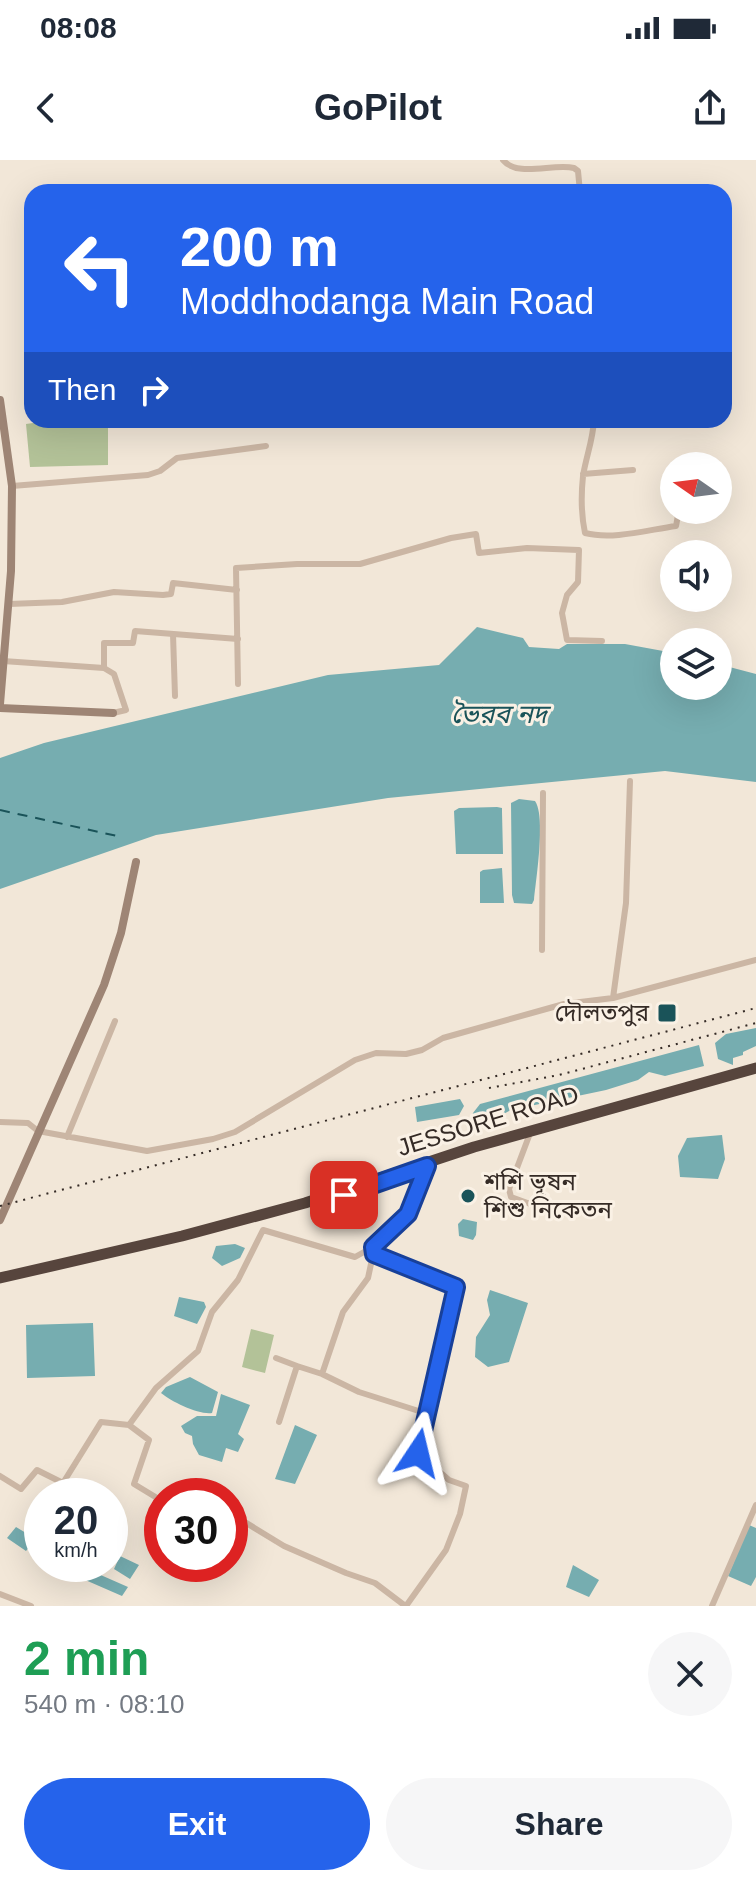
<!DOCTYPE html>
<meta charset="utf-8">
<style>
:root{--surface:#fff;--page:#f6f6f7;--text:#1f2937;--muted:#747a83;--accent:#2563eb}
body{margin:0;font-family:Helvetica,"Noto Sans Bengali",sans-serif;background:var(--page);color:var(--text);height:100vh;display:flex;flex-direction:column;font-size:30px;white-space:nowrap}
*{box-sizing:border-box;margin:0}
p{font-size:26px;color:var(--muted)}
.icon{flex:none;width:44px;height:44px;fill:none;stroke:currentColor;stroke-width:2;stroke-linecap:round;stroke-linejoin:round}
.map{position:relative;height:1446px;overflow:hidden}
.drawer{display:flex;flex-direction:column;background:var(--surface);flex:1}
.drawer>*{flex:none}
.hud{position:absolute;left:24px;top:24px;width:708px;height:244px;border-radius:24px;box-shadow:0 8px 32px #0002;background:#2563eb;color:#fff;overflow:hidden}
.needle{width:52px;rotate:284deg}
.fabs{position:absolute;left:660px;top:292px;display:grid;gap:16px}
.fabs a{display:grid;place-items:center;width:72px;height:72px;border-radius:50%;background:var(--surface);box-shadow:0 8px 32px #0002;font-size:40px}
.speed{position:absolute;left:24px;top:1318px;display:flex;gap:16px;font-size:40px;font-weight:700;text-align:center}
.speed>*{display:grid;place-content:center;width:104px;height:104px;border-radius:50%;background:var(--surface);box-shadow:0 8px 32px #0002;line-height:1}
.speed small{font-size:20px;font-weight:400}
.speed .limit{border:12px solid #d22;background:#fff;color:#111}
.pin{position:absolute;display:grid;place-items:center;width:68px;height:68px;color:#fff;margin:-34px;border-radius:16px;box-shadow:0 4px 12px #0006}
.me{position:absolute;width:88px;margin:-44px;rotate:10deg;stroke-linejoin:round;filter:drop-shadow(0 0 6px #0008)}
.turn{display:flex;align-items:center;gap:28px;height:168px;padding:0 24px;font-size:36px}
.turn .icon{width:104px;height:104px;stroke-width:2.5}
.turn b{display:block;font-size:56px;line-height:68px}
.then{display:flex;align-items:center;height:76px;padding:0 24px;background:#0003;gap:16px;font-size:30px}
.round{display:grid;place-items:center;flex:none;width:84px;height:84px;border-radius:42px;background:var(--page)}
.summary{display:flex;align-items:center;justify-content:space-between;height:136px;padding:0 24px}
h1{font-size:48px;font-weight:700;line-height:60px;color:#1e9e55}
.cta{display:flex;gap:16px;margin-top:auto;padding:16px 24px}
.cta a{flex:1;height:92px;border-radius:48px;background:var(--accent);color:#fff;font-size:32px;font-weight:700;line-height:92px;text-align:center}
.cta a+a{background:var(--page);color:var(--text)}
.status{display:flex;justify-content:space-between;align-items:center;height:56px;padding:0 40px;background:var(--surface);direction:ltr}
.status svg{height:22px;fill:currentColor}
header{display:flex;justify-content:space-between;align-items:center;height:104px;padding:0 24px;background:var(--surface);font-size:36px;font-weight:700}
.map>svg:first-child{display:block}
</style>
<div class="status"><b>08:08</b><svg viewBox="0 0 49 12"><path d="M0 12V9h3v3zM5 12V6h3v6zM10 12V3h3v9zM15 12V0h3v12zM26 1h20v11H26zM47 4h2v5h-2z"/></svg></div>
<header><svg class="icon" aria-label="back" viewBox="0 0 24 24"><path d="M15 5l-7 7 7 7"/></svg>GoPilot<svg class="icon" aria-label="share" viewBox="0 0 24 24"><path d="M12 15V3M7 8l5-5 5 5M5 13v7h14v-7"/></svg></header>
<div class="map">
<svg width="756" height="1446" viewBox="0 0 756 1446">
<rect width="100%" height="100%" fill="#f2e7d8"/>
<path fill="#b3c298" d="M54 260H108V305L30 307 26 264Z
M251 1169 274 1175 265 1213 242 1207Z"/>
<path fill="#76adb0" d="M477 467 523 478 529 487 559 489 567 484H625L674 493V526H718V504L756 514V622L665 611 388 638 156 675 0 729V598L44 583 328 515 439 505Z
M519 639 535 641C546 657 536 718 534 740L532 744 514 743 512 735 511 643Z
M497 647 502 648V652L503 694H456L454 651 459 648Z
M502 708 504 743H480V712L483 710Z
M756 868V886L743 892V895L733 898V905L718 899 715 883 726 874Z
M699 885 704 906 665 916 649 912 638 920 606 930 511 950 483 965H478L471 960 473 953 480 944Z
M460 939 464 946 459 955 417 962 415 947Z
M722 975 725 999 718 1019 680 1017 678 996 687 978Z
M463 1059 477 1062 476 1075 473 1080 459 1076 458 1064Z
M235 1084 245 1088 240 1098 222 1106 212 1098 216 1086Z
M490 1130 528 1143 509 1202 488 1207 475 1197 476 1177 490 1155 487 1140Z
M179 1137 204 1142 206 1147 197 1164 174 1156Z
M93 1163 95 1216 27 1218 26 1165Z
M190 1217 218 1232 212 1253C199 1255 172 1242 161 1233L166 1227Z
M221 1234 250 1245 238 1274 244 1279 238 1292 226 1288 222 1302 199 1295 193 1284 192 1276 185 1273 181 1266 197 1256H216Z
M295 1265 317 1275 295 1324 275 1319Z
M749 1365 756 1368V1417L751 1426 728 1416Z
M16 1367 36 1379 26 1391 7 1378Z
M120 1396 139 1405 130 1419 114 1409Z
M573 1405 599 1420 589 1437 566 1427Z
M87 1409 128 1427 122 1436 83 1419Z"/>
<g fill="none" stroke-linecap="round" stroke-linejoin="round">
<path stroke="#1a5359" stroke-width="2" stroke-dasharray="10 8" stroke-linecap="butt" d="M0 650 117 676"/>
<path stroke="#cbb6a4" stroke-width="6" d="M503 0C518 18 553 3 574 8L578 11 580 32
M594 260C593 280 586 297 583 316 581 335 581 354 585 373 613 380 647 370 676 366L679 350
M583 314 633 310
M12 326 148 315 160 311 177 298 266 286
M9 444 62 442 114 432 163 435 171 434 173 423 237 430
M173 474 175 536
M3 501 104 508V483H133L135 471 238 479
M104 508 114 514 126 550 113 553
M238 524 236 408 297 404H360L451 378 476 374 479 393 527 388 579 390 578 422 567 435 562 453 567 480 602 481
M542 790 543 633
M613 838 626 743 630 621
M0 962 28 963 38 971 147 991 213 979 235 972 355 900 376 893 406 894 422 890 443 878 564 844 613 838 756 800
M529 976 509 1029 511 1037 533 1045 542 1028
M67 977 115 861
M374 1094 456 1127 418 1293 449 1320 466 1326 460 1354 446 1390 406 1446
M276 1198 297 1206
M322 1214 359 1232 425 1253
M279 1262 297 1206 322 1214 343 1152 368 1118 374 1090
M129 1265 149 1280 134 1324 162 1341
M0 1316 21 1329 37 1310 63 1323 101 1262 129 1265 156 1228 198 1191 212 1152 238 1120 263 1070 355 1097 373 1087 408 1054 427 1006
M179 1336 187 1327 202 1336
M230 1353 284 1386 346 1413 375 1423 404 1445
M0 1434 31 1446
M712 1446 756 1345"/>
<path stroke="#9e8575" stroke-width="8" d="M0 240 12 326 11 411 0 544
M0 548 113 553
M0 1060 104 825 121 773 136 702"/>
<path stroke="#57453d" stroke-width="11" d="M0 1118 182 1076 305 1043 474 987 756 908"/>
<path stroke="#352b26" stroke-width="2" stroke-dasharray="2 6" stroke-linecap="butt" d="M489 928 559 915 756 863
M0 1046 756 848"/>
</g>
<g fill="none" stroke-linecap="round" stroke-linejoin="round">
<g stroke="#184099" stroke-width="20">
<path id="route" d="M344 1035 427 1006 408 1054 373 1087 374 1094 456 1127 418 1293"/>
</g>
<use href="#route" stroke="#2563eb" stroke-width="14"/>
</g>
<g fill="#1a5359" stroke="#faf1e5" stroke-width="3">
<rect x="657" y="843" width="20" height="20" rx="4"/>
<circle cx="468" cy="1036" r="8"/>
</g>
<g text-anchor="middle" stroke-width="6" stroke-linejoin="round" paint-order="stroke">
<g font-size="24" fill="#352b26" stroke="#faf1e5" text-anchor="end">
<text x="649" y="861">দৌলতপুর</text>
<text x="484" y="1030" text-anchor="start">শশি ভূষন<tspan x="484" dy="28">শিশু নিকেতন</tspan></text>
</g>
<g font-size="24" fill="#352b26" stroke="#faf1e5">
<text transform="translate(488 961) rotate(-17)" y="8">JESSORE ROAD</text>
</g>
<g font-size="26" font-style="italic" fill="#1a5359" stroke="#faf1e5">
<text x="499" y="563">ভৈরব নদ</text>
</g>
</g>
</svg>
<div class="fabs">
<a><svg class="needle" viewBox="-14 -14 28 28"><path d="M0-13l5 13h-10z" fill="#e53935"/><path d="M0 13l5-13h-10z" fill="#747a83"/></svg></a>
<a><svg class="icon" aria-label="sound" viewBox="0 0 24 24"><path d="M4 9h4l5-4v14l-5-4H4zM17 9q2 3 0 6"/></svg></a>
<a><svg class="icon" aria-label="layers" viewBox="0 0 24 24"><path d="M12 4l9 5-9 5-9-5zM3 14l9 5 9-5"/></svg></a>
</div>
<div class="speed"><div>20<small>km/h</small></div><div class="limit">30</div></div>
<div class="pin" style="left:344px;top:1035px;background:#d93025"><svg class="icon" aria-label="arrive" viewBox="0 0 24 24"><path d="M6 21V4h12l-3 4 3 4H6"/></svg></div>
<svg class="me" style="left:418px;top:1293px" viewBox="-20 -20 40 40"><path d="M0-17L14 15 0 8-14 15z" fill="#2563eb" stroke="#fff" stroke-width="4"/></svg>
<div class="hud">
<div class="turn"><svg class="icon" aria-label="left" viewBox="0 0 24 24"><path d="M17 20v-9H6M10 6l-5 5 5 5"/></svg><div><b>200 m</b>Moddhodanga Main Road</div></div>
<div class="then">Then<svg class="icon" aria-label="right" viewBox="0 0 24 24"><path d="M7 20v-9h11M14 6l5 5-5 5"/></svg></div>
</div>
</div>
<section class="drawer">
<div class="summary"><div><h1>2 min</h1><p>540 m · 08:10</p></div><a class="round"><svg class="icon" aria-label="close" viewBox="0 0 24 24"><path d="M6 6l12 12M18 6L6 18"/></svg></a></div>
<div class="cta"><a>Exit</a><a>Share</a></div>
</section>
